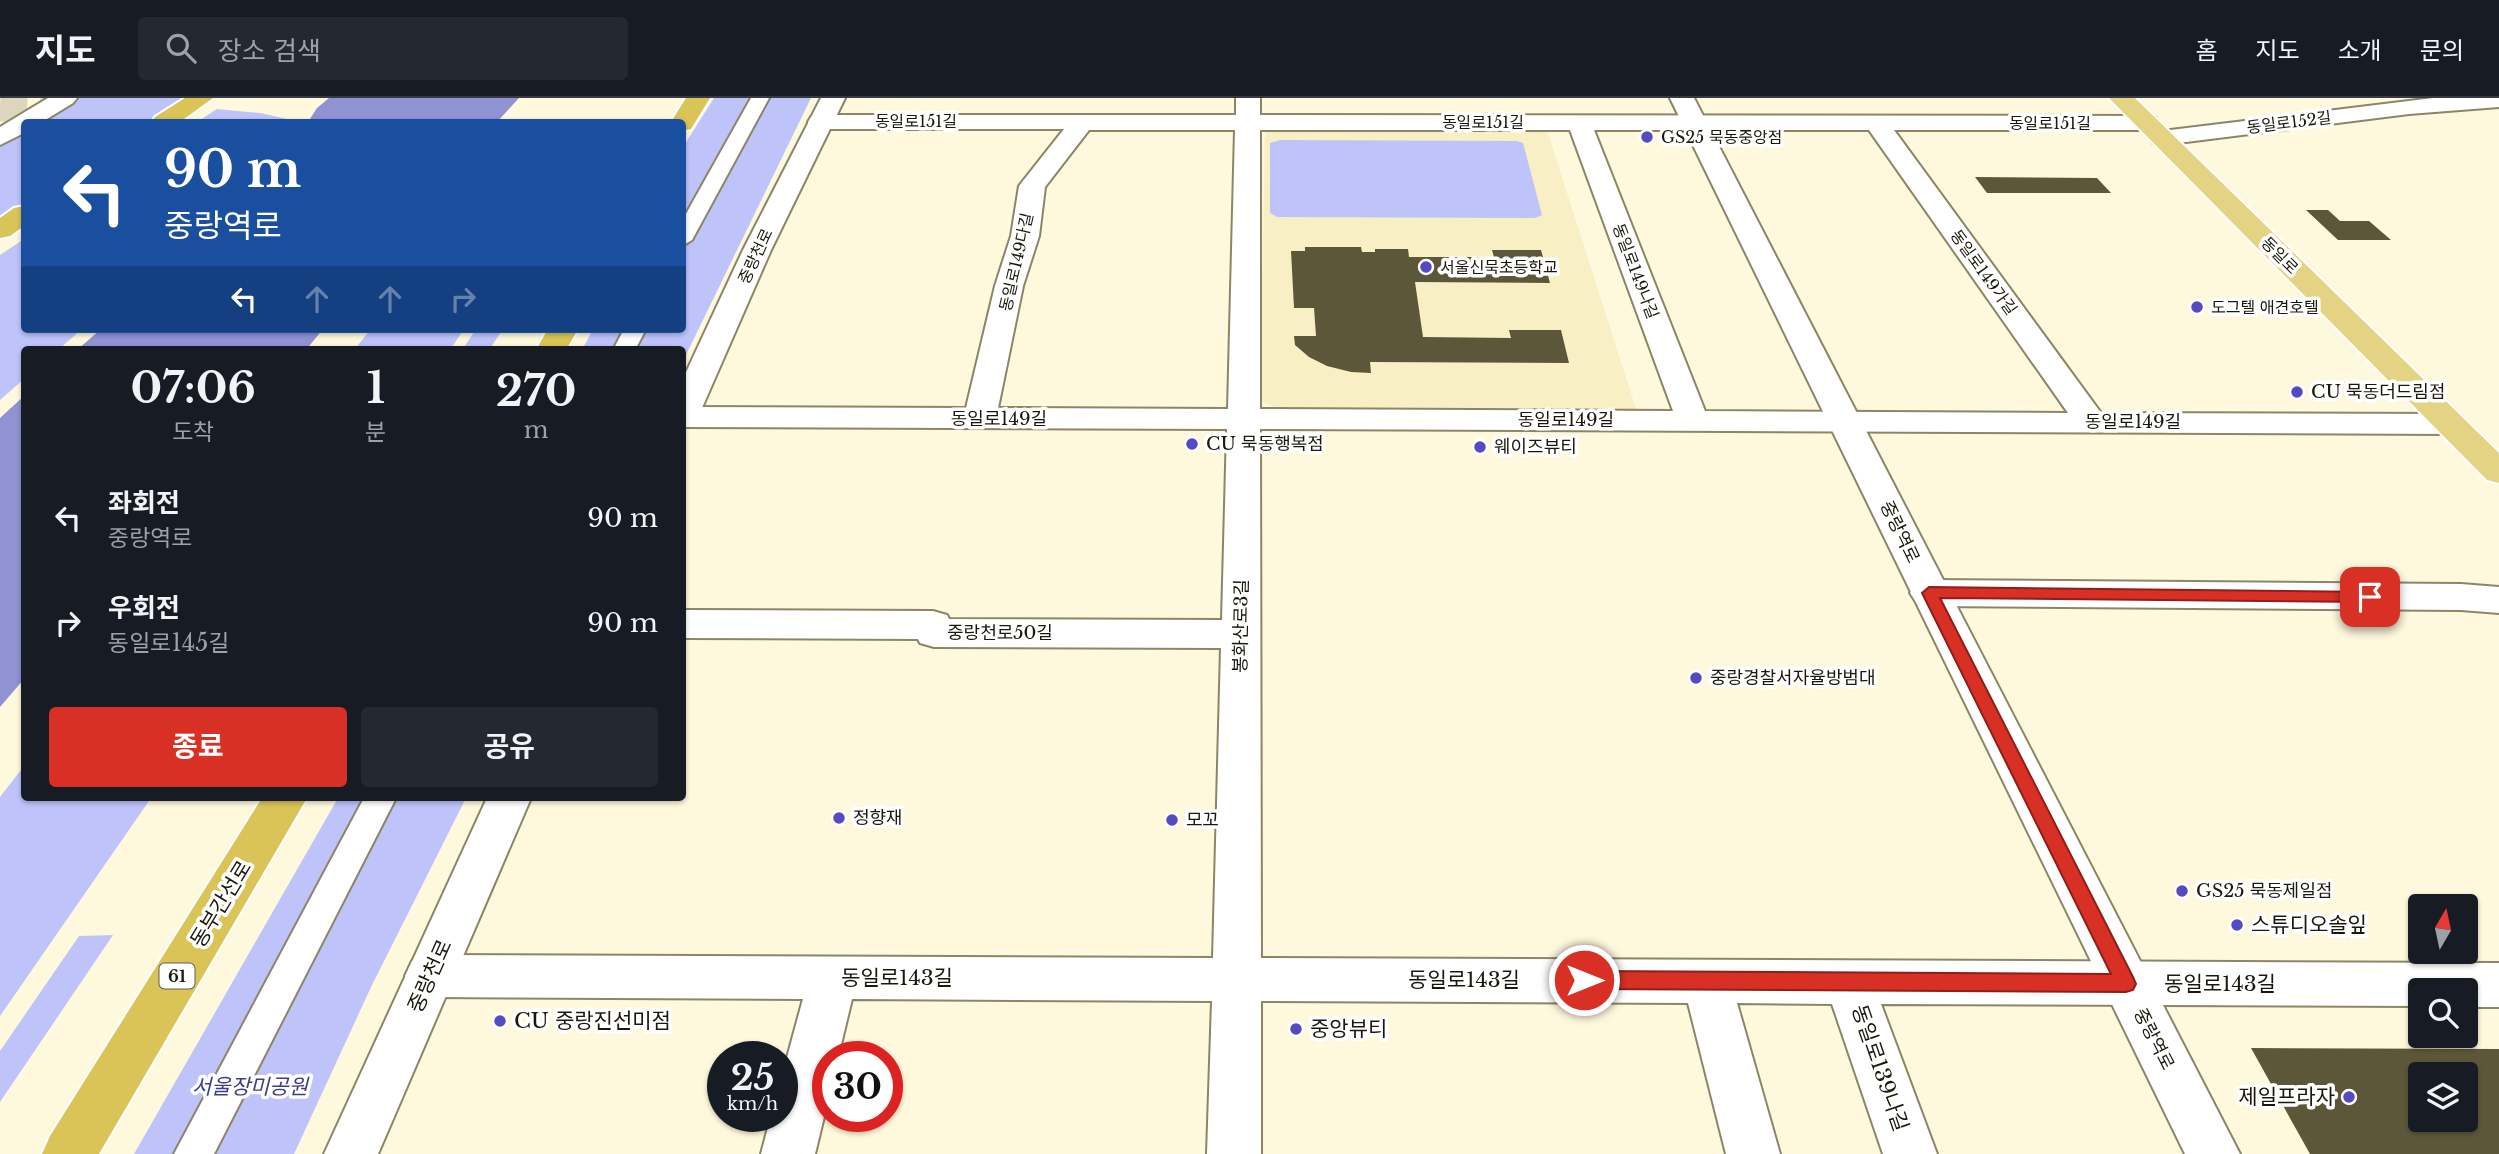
<!DOCTYPE html>
<html lang="ko">
<meta charset="utf-8">
<style>
:root{--surface:#171b24;--page:#242831;--text:#f1f3f6;--muted:#9ea1a6;--line:#363941;--accent:#d93025}
body{margin:0;font-family:"Libre Baskerville","Noto Sans KR",serif;background:var(--page);color:var(--text);height:100vh;display:flex;flex-direction:column;font-size:26px;white-space:nowrap}
*{box-sizing:border-box;margin:0}
p{font-size:23px;color:var(--muted)}
.icon{flex:none;width:38px;height:38px;fill:none;stroke:currentColor;stroke-width:2;stroke-linecap:round;stroke-linejoin:round}
.map{position:relative;flex:1;overflow:hidden}
.panel{position:absolute;left:21px;top:248px;width:665px;height:455px;display:flex;flex-direction:column;background:var(--surface);border-radius:7px;box-shadow:0 2px 5px #0004}
.panel>*{flex:none}
.guide{position:absolute;left:21px;top:21px;width:665px;height:214px;border-radius:7px;box-shadow:0 2px 5px #0004;background:#1a4fa0;color:#fff;overflow:hidden}
.needle{width:46px;rotate:9deg}
.buttons{position:absolute;left:2408px;top:796px;display:grid;gap:14px}
.buttons a{display:grid;place-items:center;width:70px;height:70px;border-radius:7px;background:var(--surface);box-shadow:0 2px 5px #0004;font-size:35px}
.speed{position:absolute;left:707px;top:943px;display:flex;gap:14px;font-size:35px;font-weight:700;text-align:center}
.speed>*{display:grid;place-content:center;width:91px;height:91px;border-radius:50%;background:var(--surface);box-shadow:0 2px 5px #0004;line-height:1}
.speed small{font-size:18px;font-weight:400}
.speed .limit{border:10px solid #d22;background:#fff;color:#111}
.pin{position:absolute;display:grid;place-items:center;width:60px;height:60px;color:#fff;margin:-30px;border-radius:14px;box-shadow:0 4px 10px #0006}
.me{position:absolute;width:77px;margin:-38px;rotate:90deg;stroke-linejoin:round;filter:drop-shadow(0 0 5px #0008)}
.turn{display:flex;align-items:center;gap:24px;height:147px;padding:0 28px;font-size:32px}
.turn .icon{width:91px;height:91px;stroke-width:2.5}
.turn b{display:block;font-size:49px;line-height:60px}
.lanes{display:flex;align-items:center;height:66px;padding:0 28px;background:#0003;justify-content:center;gap:35px;direction:ltr}
.lanes .off{opacity:.35}
.eta{display:flex;justify-content:space-evenly;align-items:center;height:119px;text-align:center}
.eta b{font-size:42px;font-weight:700;line-height:49px}
.button{display:flex;gap:14px;margin-top:auto;padding:14px 28px}
.button a{flex:1;height:80px;border-radius:7px;background:var(--accent);color:#fff;font-size:28px;font-weight:700;line-height:80px;text-align:center}
.button a+a{background:var(--page);color:var(--text)}
ul{padding:0;list-style:none}
li{display:flex;align-items:center;gap:21px;height:105px;padding:0 28px}
li div{flex:1}
li b{display:block;font-size:26px}
li em{font-style:normal}
header{display:flex;align-items:center;gap:42px;box-sizing:border-box;height:98px;padding:0 35px;background:var(--surface);border-bottom:2px solid var(--line)}
header strong{font-size:33px}
nav{display:flex;gap:38px;margin-inline-start:auto;font-size:24px}
.search{width:490px;height:63px;background:var(--page);display:flex;align-items:center;gap:18px;box-sizing:border-box;padding:0 24px;border-radius:7px;color:var(--muted);font-size:26px}
.map>svg:first-child{display:block}
</style>
<header>
<strong>지도</strong>
<div class="search"><svg class="icon" aria-label="search" viewBox="0 0 24 24"><circle cx="10" cy="10" r="6"/><path d="M15 15l6 6"/></svg>장소 검색</div>
<nav><a>홈</a><a>지도</a><a>소개</a><a>문의</a></nav>
</header>
<div class="map">
<svg width="2499" height="1056" viewBox="0 0 2499 1056">
<rect width="100%" height="100%" fill="#fef8dd"/>
<path fill="#f8efc5" d="M1273 30 1547 32 1636 311H1278L1260 303 1265 34Z"/>
<path fill="#bec3fa" d="M66 0H187L149 24H28Z
M714 0H811L683 263 682 252H582L593 231H682L683 49Z
M217 11 260 15 301 24H197Z
M24 27V107L0 123V43Z
M1280 42 1517 43 1523 45 1542 117 1535 120 1277 119 1270 115V45Z
M24 141V231H82L58 252H24V281L0 302V157Z
M371 231H464L450 252H354Z
M476 231H503L489 252H462Z
M24 668V700H151L0 918V699Z
M338 700H466L372 887 294 1056H134Z
M113 837 0 1004V953L79 838Z"/>
<path fill="#8f93d4" d="M329 0H519L497 24H308L317 10Z
M101 231H323L306 252H77Z
M24 298V581L0 609V320Z"/>
<path fill="#5d573a" fill-rule="evenodd" d="M1975 79 2097 80 2111 95H1987Z
M2306 112H2328L2340 123H2369L2391 142H2338Z
M1305 149H1361L1362 154H1375V151H1408L1409 159H1494L1492 152H1541L1550 185 1415 184 1423 239 1511 240 1509 232H1561L1569 265 1370 264 1371 275 1351 274 1327 268 1309 259 1295 247 1294 238H1316L1314 210H1294L1291 153H1305Z
M2251 950 2499 951V1056H2310ZM2420 976H2466V1022H2420Z"/>
<g fill="none" stroke-linecap="round" stroke-linejoin="round">
<path stroke="#dcd6be" stroke-width="27" stroke-dasharray="27 13" stroke-linecap="butt" d="M0 10 44 12"/>
<g stroke="#8c8667" stroke-width="4">
<path id="pedestrian" d="M751 0H769L692 142 682 148V123Z
M624 231H646L635 252H613Z
M364 700H396L214 1056H174Z"/>
</g>
<g stroke="#8c8667" stroke-width="4">
<path id="minor" d="M1236 0H1260V17L2147 18 2156 20 2159 25 2156 30 2147 32H1894L2101 315 2450 316 2462 319 2466 326 2462 333 2450 336 1260 331 1261 860 2499 865V909H2466V892H2420V908L1881 906 1937 1056H1883L1832 906 1737 905 1780 1056H1726L1688 905 1261 903V1056H1207L1212 903 852 901 838 959H828V1002L815 1056H761L771 1018H782V978L803 901 429 899 412 893 405 878 412 863 429 857 1213 860 1221 550 934 549 920 545 918 541 682 540V512L933 513 947 517 949 521 1222 522 1227 331 682 329V309L966 310 995 188 1011 138 1019 88 1064 31H820L811 29 808 24 811 19 820 17H1236ZM1089 32H1235L1228 311 998 310 1023 188 1039 138 1045 89ZM1260 32H1570L1673 313 1260 311ZM1594 32H1869L2068 315 1705 313Z
M2433 0H2499V9L2409 16 2162 47 2153 45 2150 40 2153 35 2162 33Z
M1929 482 2461 486 2499 489V515L2461 512 1929 508 1916 504 1910 495 1916 486Z"/>
</g>
<g stroke="#8c8667" stroke-width="4">
<path id="tertiary" d="M48 0H77L73 5 42 24H24V35L0 47V29Z
M1670 0H1694L2240 1056H2185Z"/>
</g>
<g stroke="#8c8667" stroke-width="4">
<path id="secondary" d="M821 0H845L771 152 698 319 694 326 682 329V283L743 152Z
M487 700H531L378 1056H324Z"/>
</g>
<g stroke="#fff" stroke-width="4">
<path id="primary" d="M2109 0H2135L2499 355V385L2487 382Z"/>
</g>
<g stroke="#fff" stroke-width="4">
<path id="trunk" d="M185 0H213L180 24H152L155 19Z
M686 0H710L691 31 682 33V24H671Z
M24 108V128L10 138 0 140V120L14 110Z
M548 231H578L566 252H536Z
M262 700H307L99 1056H42L50 1038Z"/>
</g>
<use href="#pedestrian" fill="#fff" fill-rule="evenodd"/>
<use href="#minor" fill="#fff" fill-rule="evenodd"/>
<use href="#tertiary" fill="#fff" fill-rule="evenodd"/>
<use href="#secondary" fill="#fff" fill-rule="evenodd"/>
<use href="#primary" fill="#e3d382" fill-rule="evenodd"/>
<use href="#trunk" fill="#dac458" fill-rule="evenodd"/>
</g>
<path fill="#d93025" stroke="#8d1f18" stroke-width="2" d="M1929 489 2370 494 2378 499 2370 504 1940 500 2133 879 2136 886 2133 892 2126 894 1584 891 1576 888 1574 882 1576 876 1584 873 2111 876 1922 495Z"/>
<g fill="#544bc2" stroke="#fff" stroke-width="2.5">
<circle cx="1647" cy="39" r="7"/>
<circle cx="1426" cy="169" r="7"/>
<circle cx="2197" cy="209" r="7"/>
<circle cx="2297" cy="294" r="7"/>
<circle cx="1192" cy="346" r="7"/>
<circle cx="1480" cy="349" r="7"/>
<circle cx="1696" cy="580" r="7"/>
<circle cx="839" cy="720" r="7"/>
<circle cx="1172" cy="722" r="7"/>
<circle cx="2182" cy="793" r="7"/>
<circle cx="2237" cy="827" r="7"/>
<circle cx="500" cy="923" r="7"/>
<circle cx="1296" cy="931" r="7"/>
<circle cx="2349" cy="999" r="7"/>
</g>
<g text-anchor="middle" stroke-width="7" stroke-linejoin="round" paint-order="stroke">
<g font-size="16" fill="#1a180c" stroke="#fff">
<text x="916" y="29">동일로151길</text>
<text x="1483" y="30">동일로151길</text>
<text transform="translate(2289 24) rotate(-7)" y="6">동일로152길</text>
<text x="2050" y="31">동일로151길</text>
<text transform="translate(2280 157) rotate(45)" y="6">동일로</text>
<text transform="translate(755 158) rotate(-65)" y="6">중랑천로</text>
<text transform="translate(1016 164) rotate(-77)" y="6">동일로149다길</text>
<text transform="translate(1636 173) rotate(69)" y="6">동일로149나길</text>
<text transform="translate(1984 174) rotate(54)" y="6">동일로149가길</text>
</g>
<g font-size="16" fill="#1a180c" stroke="#fff" text-anchor="start">
<text x="1661" y="45">GS25 묵동중앙점</text>
<text x="1440" y="175">서울신묵초등학교</text>
<text x="2211" y="215">도그텔 애견호텔</text>
</g>
<rect fill="#fff" stroke="#5f5d55" stroke-width="2" x="159.5" y="865.5" width="35" height="25" rx="5"/>
<g font-size="16" font-weight="bold" fill="#1a180c">
<text x="177" y="884">61</text>
</g>
<g font-size="18" fill="#1a180c" stroke="#fff" text-anchor="start">
<text x="2311" y="300">CU 묵동더드림점</text>
<text x="1206" y="352">CU 묵동행복점</text>
<text x="1494" y="355">웨이즈뷰티</text>
<text x="1710" y="586">중랑경찰서자율방범대</text>
<text x="853" y="726">정향재</text>
<text x="1186" y="728">모꼬</text>
<text x="2196" y="799">GS25 묵동제일점</text>
</g>
<g font-size="18" fill="#1a180c" stroke="#fff">
<text x="999" y="327">동일로149길</text>
<text x="1566" y="328">동일로149길</text>
<text x="2133" y="330">동일로149길</text>
<text transform="translate(1900 434) rotate(64)" y="6">중랑역로</text>
<text transform="translate(1241 528) rotate(-89)" y="6">봉화산로3길</text>
<text x="1000" y="541">중랑천로50길</text>
<text transform="translate(2154 941) rotate(63)" y="6">중랑역로</text>
</g>
<g font-size="21" fill="#1a180c" stroke="#fff">
<text transform="translate(221 806) rotate(-59)" y="7">동부간선로</text>
<text transform="translate(430 878) rotate(-66)" y="7">중랑천로</text>
<text x="897" y="887">동일로143길</text>
<text x="1464" y="889">동일로143길</text>
<text x="2220" y="893">동일로143길</text>
<text transform="translate(1880 970) rotate(71)" y="7">동일로139나길</text>
</g>
<g font-size="21" fill="#1a180c" stroke="#fff" text-anchor="start">
<text x="2251" y="834">스튜디오솔잎</text>
<text x="514" y="930">CU 중랑진선미점</text>
<text x="1310" y="938">중앙뷰티</text>
<text x="2335" y="1006" text-anchor="end">제일프라자</text>
</g>
<g font-size="21" font-style="italic" fill="#3f3c89" stroke="#fff">
<text x="250" y="996">서울장미공원</text>
</g>
</g>
</svg>
<div class="buttons">
<a><svg class="needle" viewBox="-14 -14 28 28"><path d="M0-13l5 13h-10z" fill="#e53935"/><path d="M0 13l5-13h-10z" fill="#9ea1a6"/></svg></a>
<a><svg class="icon" aria-label="search" viewBox="0 0 24 24"><circle cx="10" cy="10" r="6"/><path d="M15 15l6 6"/></svg></a>
<a><svg class="icon" aria-label="layers" viewBox="0 0 24 24"><path d="M12 4l9 5-9 5-9-5zM3 14l9 5 9-5"/></svg></a>
</div>
<div class="speed"><div>25<small>km/h</small></div><div class="limit">30</div></div>
<div class="pin" style="left:2370px;top:499px;background:#d93025"><svg class="icon" aria-label="arrive" viewBox="0 0 24 24"><path d="M6 21V4h12l-3 4 3 4H6"/></svg></div>
<svg class="me" style="left:1584px;top:882px" viewBox="-20 -20 40 40"><circle r="17" fill="#d93025" stroke="#fff" stroke-width="3"/><path d="M0-11L8 9 0 5-8 9z" fill="#fff"/></svg>
<div class="guide">
<div class="turn"><svg class="icon" aria-label="left" viewBox="0 0 24 24"><path d="M17 20v-9H6M10 6l-5 5 5 5"/></svg><div><b>90 m</b>중랑역로</div></div>
<div class="lanes"><svg class="icon" aria-label="left" viewBox="0 0 24 24"><path d="M17 20v-9H6M10 6l-5 5 5 5"/></svg><svg class="icon off" aria-label="ahead" viewBox="0 0 24 24"><path d="M12 20V5M6 11l6-6 6 6"/></svg><svg class="icon off" aria-label="ahead" viewBox="0 0 24 24"><path d="M12 20V5M6 11l6-6 6 6"/></svg><svg class="icon off" aria-label="right" viewBox="0 0 24 24"><path d="M7 20v-9h11M14 6l5 5-5 5"/></svg></div>
</div>
<section class="panel">
<div class="eta">
<div><b>07:06</b><p>도착</p></div>
<div><b>1</b><p>분</p></div>
<div><b>270</b><p>m</p></div>
</div>
<ul>
<li><svg class="icon" aria-label="left" viewBox="0 0 24 24"><path d="M17 20v-9H6M10 6l-5 5 5 5"/></svg><div><b>좌회전</b><p>중랑역로</p></div><em>90 m</em></li>
<li><svg class="icon" aria-label="right" viewBox="0 0 24 24"><path d="M7 20v-9h11M14 6l5 5-5 5"/></svg><div><b>우회전</b><p>동일로145길</p></div><em>90 m</em></li>
</ul>
<div class="button"><a>종료</a><a>공유</a></div>
</section>
</div>
